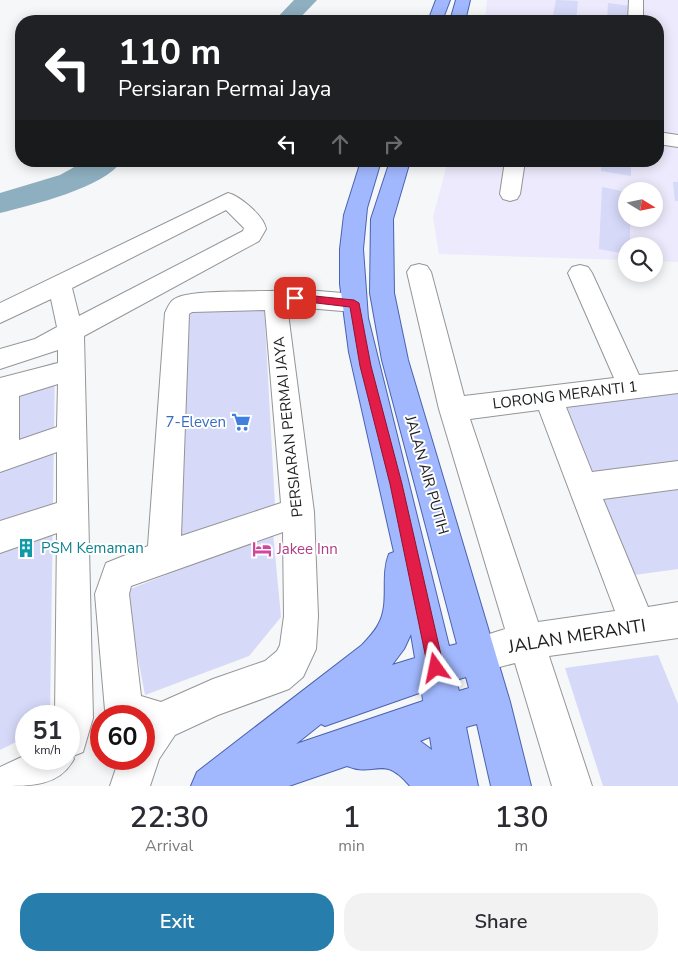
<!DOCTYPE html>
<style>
:root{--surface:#fff;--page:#f2f2f3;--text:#2b2b33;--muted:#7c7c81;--accent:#277dac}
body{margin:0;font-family:"Nunito Sans",sans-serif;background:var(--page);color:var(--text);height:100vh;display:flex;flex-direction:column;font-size:19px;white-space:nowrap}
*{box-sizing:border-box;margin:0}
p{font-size:16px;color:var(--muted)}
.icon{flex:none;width:28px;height:28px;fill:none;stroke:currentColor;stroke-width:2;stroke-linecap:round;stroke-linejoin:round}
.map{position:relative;height:786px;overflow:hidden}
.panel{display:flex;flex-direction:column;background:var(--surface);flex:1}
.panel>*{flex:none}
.banner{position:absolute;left:15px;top:15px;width:649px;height:152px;border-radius:20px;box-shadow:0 2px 12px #0003;background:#202124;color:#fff;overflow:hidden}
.needle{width:32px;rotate:100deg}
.tools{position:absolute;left:618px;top:182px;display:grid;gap:10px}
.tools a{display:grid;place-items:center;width:45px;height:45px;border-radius:50%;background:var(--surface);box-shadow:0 2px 12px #0003;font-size:25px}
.speed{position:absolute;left:15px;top:705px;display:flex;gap:10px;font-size:25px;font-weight:700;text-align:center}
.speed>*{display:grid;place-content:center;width:65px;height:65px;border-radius:50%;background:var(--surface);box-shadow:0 2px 12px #0003;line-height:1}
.speed small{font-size:12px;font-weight:400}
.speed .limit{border:8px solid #d22;background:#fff;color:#111}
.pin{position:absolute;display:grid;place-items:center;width:42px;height:42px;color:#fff;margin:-21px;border-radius:10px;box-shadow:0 2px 8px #0006}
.me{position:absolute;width:55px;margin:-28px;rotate:348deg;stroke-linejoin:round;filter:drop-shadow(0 0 4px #0008)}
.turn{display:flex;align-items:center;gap:18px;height:105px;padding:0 20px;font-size:22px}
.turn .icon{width:65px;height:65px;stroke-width:2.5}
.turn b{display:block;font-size:35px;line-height:42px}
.lanes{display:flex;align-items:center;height:48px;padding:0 20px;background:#0003;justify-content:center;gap:25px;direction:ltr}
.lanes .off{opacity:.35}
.eta{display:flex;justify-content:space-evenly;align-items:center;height:85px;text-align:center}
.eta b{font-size:30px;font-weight:600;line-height:35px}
.primary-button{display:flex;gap:10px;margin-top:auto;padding:10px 20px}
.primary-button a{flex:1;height:58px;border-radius:20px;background:var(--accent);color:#fff;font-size:20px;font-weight:600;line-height:58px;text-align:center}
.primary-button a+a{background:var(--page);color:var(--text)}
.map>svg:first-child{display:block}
</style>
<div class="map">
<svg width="678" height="786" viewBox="0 0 678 786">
<rect width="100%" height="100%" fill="#f5f7f9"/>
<path fill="#eceafc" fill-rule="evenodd" d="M487 0H678V262L654 261V246H626V260L439 254 433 217 448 161H658V21H485ZM626 191H654V219H626Z"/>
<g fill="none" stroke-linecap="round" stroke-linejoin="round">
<path fill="#8eafc0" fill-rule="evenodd" d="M294 0H317L297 21H274Z
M85 161H122C103 188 32 205 0 213V193L60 175Z"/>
</g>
<path fill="#d6d9f8" d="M556 0 578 1 576 21H552Z
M608 3 631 6V21H607Z
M601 161H631V176L601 171Z
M673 182H678V201H675Z
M602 187 626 192V219H630V246H626V254L599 249Z
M264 305 275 506 179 542 189 312Z
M55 362 50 716H26V737L0 750V380Z
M678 393V464L588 476 559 407Z
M678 481V569L627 576 593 492Z
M273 533 281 617 249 656 145 695 125 591Z
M658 655 678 704V786H603L565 668Z"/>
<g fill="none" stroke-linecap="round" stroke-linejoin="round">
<g stroke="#939597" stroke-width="2">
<path id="minor" d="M629 0H643V21H628Z
M658 132 678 135V147L658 144Z
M505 161H525L520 194 517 199 510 201 503 199 500 194Z
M228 193C240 196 264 216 266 229L259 241 84 336 93 718 83 752 73 756 74 759C59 786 33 786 0 786V767L26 755V759H69V716H55L57 533 0 553V521L57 503V452L0 472V378L58 363V350L0 369V349L35 339 57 327 51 299 0 323V303ZM226 210 244 228 243 231 79 316 72 288ZM58 384 57 427 19 440V396Z
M419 264 427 266 431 272 464 396 614 378 568 273 572 267 580 265 588 267 592 273 639 375 678 371V393L566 407 592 472 678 461V489L603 499 648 607 678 602V638L549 656 592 786H552L515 663 477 673 464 668 459 655 464 642 505 629 439 409 407 272 411 266ZM539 410 615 611 538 622 470 419Z
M295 289 354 294 363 297 366 303 363 309 354 312 295 307 290 308 288 313 314 512 318 616 316 649 303 677 289 689 218 715 175 735 159 759 150 786H110L119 759H144V716H108L105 710 95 594 106 563 148 546 165 313C167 309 169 303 173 300 188 287 270 294 295 289ZM265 310 281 503 181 536 189 314 192 312ZM283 532 284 616 280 645 277 651 265 661 213 679 161 702 141 696 129 594 131 586Z"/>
</g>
<g stroke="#4a63af" stroke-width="2">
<path id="major" d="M436 0H450L442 21H428Z
M456 0H470L465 21H450Z
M361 161H381L367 208 363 249 368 318 449 646 457 644 382 360 370 293 371 219 390 161H410L393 219 394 293 408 360 510 702 531 786H491L477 724 466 727 478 786H410C382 753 377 778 347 766L289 786H191L197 772 362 645C368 638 375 632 379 623 390 602 380 576 389 554L394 552 349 352 340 284V249L344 215ZM411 634 415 658 392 665 404 649ZM466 677 469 688 459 691 456 680ZM422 692 423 701 296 744 321 724 325 726ZM430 737 432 750 420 741Z"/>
</g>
<use href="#minor" fill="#fff" fill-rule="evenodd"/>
<use href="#major" fill="#a1b8fe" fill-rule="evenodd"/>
</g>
<path fill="#e11d48" stroke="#92132f" d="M295 294 354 300 359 303 371 366 402 484 444 668 441 673 436 675 431 673 428 668 390 484 360 366 350 307 291 300 290 298Z"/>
<defs>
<g id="supermarket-bare" transform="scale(1.5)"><path d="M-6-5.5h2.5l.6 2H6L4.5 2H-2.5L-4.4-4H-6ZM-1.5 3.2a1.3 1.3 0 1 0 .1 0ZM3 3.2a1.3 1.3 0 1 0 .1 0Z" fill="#3f7fe0" stroke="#fff" stroke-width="2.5" paint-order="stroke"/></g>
<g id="building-bare" transform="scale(1.5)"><path d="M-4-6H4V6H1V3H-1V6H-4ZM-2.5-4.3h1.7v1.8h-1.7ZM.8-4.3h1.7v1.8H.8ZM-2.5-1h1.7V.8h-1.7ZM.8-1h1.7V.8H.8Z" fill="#0f9aa8" stroke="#fff" stroke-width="2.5" paint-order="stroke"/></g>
<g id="hotel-bare" transform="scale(1.5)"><path d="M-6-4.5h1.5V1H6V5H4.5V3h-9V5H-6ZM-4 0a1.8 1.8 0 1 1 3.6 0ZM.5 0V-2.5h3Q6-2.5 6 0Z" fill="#d1479c" stroke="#fff" stroke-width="2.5" paint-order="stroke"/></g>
</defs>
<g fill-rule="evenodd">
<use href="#supermarket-bare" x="241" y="422"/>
<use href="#building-bare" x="26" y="548"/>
<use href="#hotel-bare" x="262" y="549"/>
</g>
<g text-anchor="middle" stroke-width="4" stroke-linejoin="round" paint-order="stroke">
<g font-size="15" fill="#1c1d1e" stroke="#fff">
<text transform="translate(565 395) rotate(-7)" y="5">LORONG MERANTI 1</text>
<text transform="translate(288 427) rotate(-96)" y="5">PERSIARAN PERMAI JAYA</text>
<text transform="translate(427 475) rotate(74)" y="5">JALAN AIR PUTIH</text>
</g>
<g font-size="15" fill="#366cbe" stroke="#fff" text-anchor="end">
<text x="226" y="427">7-Eleven</text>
</g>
<g font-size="15" fill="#0d838f" stroke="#fff" text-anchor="start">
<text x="41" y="553">PSM Kemaman</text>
</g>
<g font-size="15" fill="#b23c85" stroke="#fff" text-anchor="start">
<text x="277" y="554">Jakee Inn</text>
</g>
<g font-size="18" fill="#1c1d1e" stroke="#fff">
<text transform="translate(577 636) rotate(-9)" y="6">JALAN MERANTI</text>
</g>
</g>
</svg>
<div class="tools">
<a><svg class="needle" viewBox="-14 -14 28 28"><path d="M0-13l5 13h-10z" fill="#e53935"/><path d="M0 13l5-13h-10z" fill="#7c7c81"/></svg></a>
<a><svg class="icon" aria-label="search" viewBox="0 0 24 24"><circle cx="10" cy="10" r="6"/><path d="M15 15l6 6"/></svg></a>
</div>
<div class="speed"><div>51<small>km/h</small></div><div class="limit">60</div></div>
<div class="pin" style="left:295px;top:298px;background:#d93025"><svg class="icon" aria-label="arrive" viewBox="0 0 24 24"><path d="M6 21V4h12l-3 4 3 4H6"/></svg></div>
<svg class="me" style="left:436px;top:668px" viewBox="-20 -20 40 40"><path d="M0-17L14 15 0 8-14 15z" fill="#e11d48" stroke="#fff" stroke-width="4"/></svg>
<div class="banner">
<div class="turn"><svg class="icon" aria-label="left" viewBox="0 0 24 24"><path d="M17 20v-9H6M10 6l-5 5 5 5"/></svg><div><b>110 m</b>Persiaran Permai Jaya</div></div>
<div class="lanes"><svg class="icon" aria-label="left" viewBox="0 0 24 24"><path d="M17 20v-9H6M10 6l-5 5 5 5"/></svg><svg class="icon off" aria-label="ahead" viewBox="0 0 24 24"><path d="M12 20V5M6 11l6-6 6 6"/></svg><svg class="icon off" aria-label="right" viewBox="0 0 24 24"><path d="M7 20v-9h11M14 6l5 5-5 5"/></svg></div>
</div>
</div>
<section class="panel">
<div class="eta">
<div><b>22:30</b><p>Arrival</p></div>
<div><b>1</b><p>min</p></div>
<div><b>130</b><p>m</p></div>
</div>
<div class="primary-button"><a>Exit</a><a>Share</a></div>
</section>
